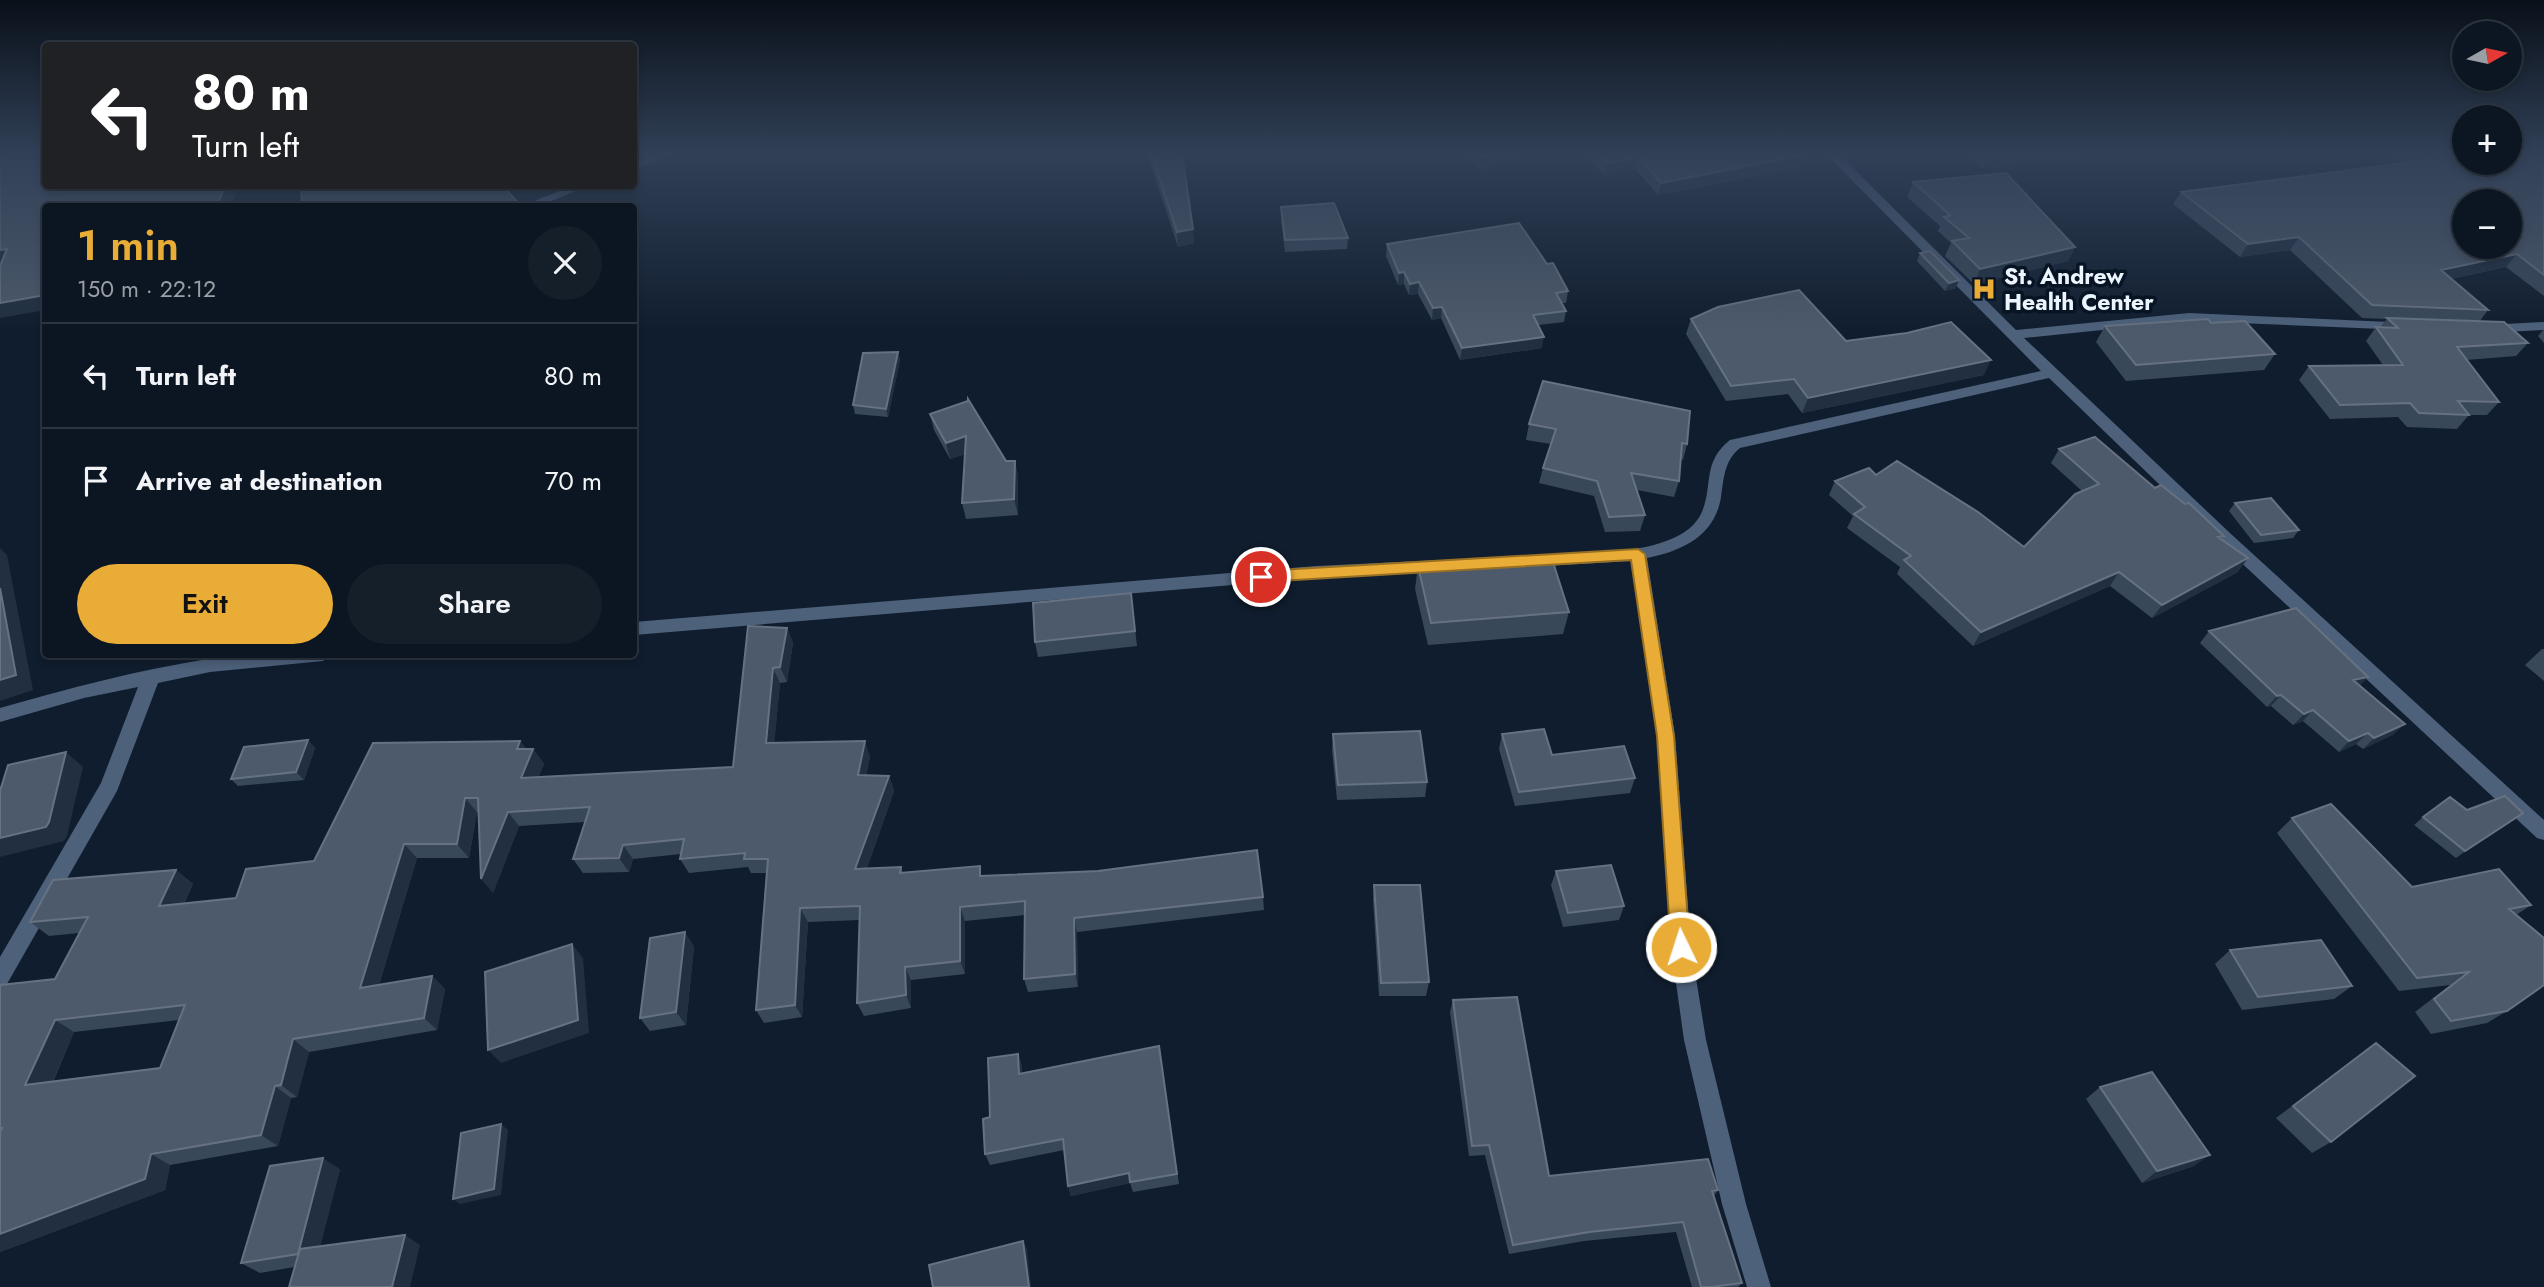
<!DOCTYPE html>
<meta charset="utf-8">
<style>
:root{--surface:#0c1622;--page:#151f2a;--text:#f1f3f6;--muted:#9a9fa5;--line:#2c3540;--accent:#e8ac37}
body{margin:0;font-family:Jost,sans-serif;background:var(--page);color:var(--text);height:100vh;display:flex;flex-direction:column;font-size:26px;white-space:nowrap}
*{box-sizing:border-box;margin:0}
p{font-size:23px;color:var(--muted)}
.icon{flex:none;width:38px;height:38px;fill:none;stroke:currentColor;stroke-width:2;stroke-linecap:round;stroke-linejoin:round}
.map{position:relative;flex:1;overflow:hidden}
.drawer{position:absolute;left:42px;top:203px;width:595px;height:455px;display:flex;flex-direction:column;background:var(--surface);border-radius:7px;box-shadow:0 4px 10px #0003,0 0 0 2px var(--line)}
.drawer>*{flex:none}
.guide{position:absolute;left:42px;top:42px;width:595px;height:147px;border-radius:7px;box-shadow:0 4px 10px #0003,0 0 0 2px var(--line);background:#202124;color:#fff;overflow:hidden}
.needle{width:46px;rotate:81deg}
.fabs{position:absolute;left:2452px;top:21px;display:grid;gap:14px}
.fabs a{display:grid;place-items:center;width:70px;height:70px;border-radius:50%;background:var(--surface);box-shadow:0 4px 10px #0003,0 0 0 2px var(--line);font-size:35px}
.pin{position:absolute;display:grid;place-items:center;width:60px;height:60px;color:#fff;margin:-30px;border:4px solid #fff;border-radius:50%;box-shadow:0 2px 7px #0007}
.me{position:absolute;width:77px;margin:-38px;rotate:356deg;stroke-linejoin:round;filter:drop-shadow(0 0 5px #0008)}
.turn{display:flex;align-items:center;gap:24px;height:147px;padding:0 35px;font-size:32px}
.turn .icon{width:91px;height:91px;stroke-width:2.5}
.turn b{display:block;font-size:49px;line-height:60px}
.round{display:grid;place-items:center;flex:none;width:74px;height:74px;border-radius:37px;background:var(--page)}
.overview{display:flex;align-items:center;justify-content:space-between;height:119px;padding:0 35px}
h1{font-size:42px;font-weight:600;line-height:52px;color:var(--accent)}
.action{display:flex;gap:14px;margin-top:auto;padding:14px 35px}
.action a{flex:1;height:80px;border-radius:42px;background:var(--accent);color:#111;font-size:28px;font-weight:600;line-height:80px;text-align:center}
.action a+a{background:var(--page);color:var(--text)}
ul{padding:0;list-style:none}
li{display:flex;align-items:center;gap:21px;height:105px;padding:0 35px;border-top:2px solid var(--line)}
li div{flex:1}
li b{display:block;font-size:26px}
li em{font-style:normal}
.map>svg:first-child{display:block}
</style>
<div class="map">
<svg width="2544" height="1287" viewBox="0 0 2544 1287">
<rect width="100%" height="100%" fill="#101d2e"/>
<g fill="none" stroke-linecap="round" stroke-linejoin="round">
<path fill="#4d617b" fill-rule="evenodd" d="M656 153H673L634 170V162Z
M1825 153H1838L2016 330 2189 313 2411 323V329L2406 330 2189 321 2024 338 2231 534 2544 820V840L2537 838 2219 542 2049 378 1740 448C1724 461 1724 478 1721 497 1715 536 1682 551 1647 558L1675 736 1691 947 1706 1040 1746 1204 1771 1287H1747L1722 1204 1684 1040 1671 947 1657 736 1631 561 1528 567 1520 561 1528 555C1571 554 1679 559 1701 514 1714 486 1701 463 1730 440L2041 371Z
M572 186H588L539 206H522Z
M2544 322V330L2487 333 2480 329 2487 325Z
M1441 560 1449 566 1441 572 1316 578 634 635V622L1316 566Z
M248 654H332L323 661 210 672 158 683 117 791 7 984 0 987V957L101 783 138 687 84 698 0 722V708C81 685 163 663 248 654Z"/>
</g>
<path fill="#394859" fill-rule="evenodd" d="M1147 153H1182L1194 243 1178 247Z
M1467 153H1537L1479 170Z
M1583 153H1801L1804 155 1800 168 1658 195 1635 169 1605 176Z
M1968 153H2106L1983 169Z
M2384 153H2544V296L2506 267 2451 279 2488 310 2479 322 2528 343 2516 356 2466 360 2499 402 2487 415H2469L2457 429 2407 427 2398 417 2330 419 2299 380 2309 366 2383 365 2366 341 2376 327H2380L2387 319 2362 318 2290 250 2240 257 2173 204 2181 192 2402 163Z
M1913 182 2075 247 2068 261 1974 284 1945 256 1951 243 1938 231 1940 226 1907 197Z
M1281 207 1348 238 1347 249 1285 252 1281 219Z
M1387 244 1547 264 1568 291 1566 303H1562L1566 311 1564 322 1538 325 1542 348 1460 360 1441 318 1432 320 1418 294 1409 295 1404 284 1398 285 1386 256Z
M1920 253 1956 288 1945 291 1917 261Z
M1691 319 1846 341 1984 375 1802 413 1788 394 1726 401 1686 334Z
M2211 323 2275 354 2264 370 2126 381 2096 342 2105 326Z
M2544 329V343L2538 336Z
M898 352 900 360 888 417 855 414 853 405Z
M930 414 1006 461H1015L1018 477V515L966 519 962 503 965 454 950 459 934 430Z
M1529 424 1687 444 1683 460 1681 459 1679 481 1674 497 1637 490 1645 515 1640 531 1605 532 1594 496 1539 483 1543 468 1551 444 1526 440Z
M2059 449 2155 488 2224 536 2221 539 2238 572 2152 618 2110 586 1973 646 1897 574 1900 567 1847 528 1853 516 1829 495 1835 481 1876 475 2024 547 2082 491 2051 463Z
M2235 503 2299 530 2293 538 2254 543 2229 511Z
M1418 566 1569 612 1563 634 1428 645 1415 589Z
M1131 593 1137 646 1038 657 1035 642Z
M787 628 793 643 787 682 780 683 774 743 870 756 866 776H889L894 791 867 868 901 867 903 873 983 876 1263 897 1264 910 1077 932 1078 987 1028 992 1024 979 1025 915 965 921V974L911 980V1008L864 1016 857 1003 859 920 808 922 802 1017 764 1023 756 1010 766 873H751L748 867 689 873 680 859 681 854 633 859 629 872 583 873 573 859 585 822 519 826 493 893 478 812H477L469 858H417L379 985 432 976 445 989 437 1030 309 1052 297 1097 291 1098 278 1146 170 1165 165 1190 0 1252V985L55 979 79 933 49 936 30 922 176 870 193 884 184 904 236 898 314 861 520 741 526 749H533L544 764 538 778 733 767ZM179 1020 160 1068 53 1082 74 1032Z
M2209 631 2360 686 2394 734 2363 749 2356 744 2339 752 2303 721 2293 725 2271 706 2267 707 2200 643Z
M2542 649H2544V681L2525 665Z
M1333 734 1427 782 1425 797 1337 800 1332 750Z
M1502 734 1552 755 1635 778 1630 793 1515 806 1499 749Z
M308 740 315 748 304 780 238 786 231 779Z
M2467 810 2523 813 2456 858 2414 825 2423 817Z
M2292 818 2412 887 2531 905 2516 915 2507 1011 2487 1023 2431 1034 2415 1012 2450 985 2399 991 2277 833Z
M1556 871 1624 906 1619 920 1563 927 1551 885Z
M1374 885 1429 982 1426 996H1379L1373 899Z
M694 946 686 1025 650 1031 640 1018Z
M2230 950 2352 986 2334 999 2242 1010 2215 964Z
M1453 1000 1549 1176 1718 1190 1714 1196 1742 1283 1738 1287H1692L1676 1232 1584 1241 1509 1254 1485 1155 1469 1156 1450 1012Z
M2376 1043 2331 1142 2312 1153 2276 1118Z
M1159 1046 1179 1184 1133 1192 1130 1183 1071 1196 1068 1186 1064 1150 990 1165 985 1154 990 1117 1022 1065V1073Z
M2100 1087 2194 1166 2142 1183 2086 1099Z
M340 1169 320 1246 420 1245 260 1273 241 1263Z"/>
<path fill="#212f41" d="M1495 153H1537L1479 170 1481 157Z
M1990 153H2106L1983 169Z
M1804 155 1800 168 1658 195 1661 183Z
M1638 157 1635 169 1605 176 1607 164Z
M225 186H239L231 206H217Z
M1193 229 1194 243 1178 247 1177 232Z
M2299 237 2290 250 2240 257 2248 244Z
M2075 247 2068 261 1974 284 1980 269Z
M7 249 0 266V250Z
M2517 254 2506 267 2431 283 2441 270Z
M1404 272V284L1398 285 1399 273Z
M1959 280 1956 288 1945 291 1949 283Z
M1419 282 1418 294 1409 295 1410 284Z
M46 295V310L0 318V303Z
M1442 307 1441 318 1432 320 1433 308Z
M1544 337 1542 348 1460 360 1462 348Z
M898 352 900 360 888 417 886 409Z
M1991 360 1984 375 1802 413 1808 398Z
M966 436 970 452 950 459 946 443Z
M1015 461 1018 477V515L1014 499Z
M0 548 7 555 33 690 0 701Z
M2248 558 2238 572 2152 618 2162 605Z
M2119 572 2110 586 1973 646 1981 632Z
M787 628 793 643 787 682 780 667Z
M773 668 780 683 773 758 766 743Z
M2368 677 2358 688 2353 680Z
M2281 695 2271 706 2267 707 2277 696Z
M2313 710 2303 721 2293 725 2304 714Z
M2405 724 2394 734 2363 749 2374 738Z
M2368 733 2356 744 2339 752 2349 741Z
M308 740 315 748 304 780 296 772Z
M520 741 530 756 533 749 544 764 532 793 521 778 517 749Z
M865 741 870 756 864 790 858 775Z
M66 752 83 767 67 836 64 841 0 857V838Z
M889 776 894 791 862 883 855 869Z
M465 798 477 812 469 858 457 844Z
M508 812 519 826 493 893 481 879Z
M2523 813 2514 820 2456 858 2465 851Z
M404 844 417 858 374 1001 360 988Z
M623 845 633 859 629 872 619 858Z
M176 870 193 884 176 920 159 906Z
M960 907 965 921V974L960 961Z
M800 908 808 922 802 1017 795 1005Z
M1074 918 1077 932 1078 987 1075 974Z
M685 932 694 946 686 1025 676 1012Z
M572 944 583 958 589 1033 501 1063 488 1050Z
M905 967 911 980V1008L906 995Z
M432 976 445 989 437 1030 424 1018Z
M55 1020 74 1032 46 1097 25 1085Z
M293 1039 309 1052 297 1097 281 1085Z
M1018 1054 1022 1065 1023 1085 1019 1074Z
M275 1086 291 1098 278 1146 261 1135Z
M501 1124 508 1130 501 1195 460 1204 453 1199Z
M151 1154 170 1165 165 1190 0 1252V1234Z
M2210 1155 2194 1166 2142 1183 2157 1171Z
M323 1158 340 1169 316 1264 298 1254Z
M1129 1173 1130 1183 1071 1196 1068 1186Z
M405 1235 420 1245 410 1287H392Z
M1023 1241 1027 1249 1031 1287H1029Z"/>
<path fill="#4d5a6b" stroke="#667282" stroke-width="2" fill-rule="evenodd" d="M0 153H46V186H225L217 206H46V295L0 303V266L7 249 0 250Z
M1151 153H1182L1193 229 1177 232Z
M1478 153H1495L1481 157Z
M1597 153H1801L1804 155 1661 183 1638 157 1607 164Z
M2416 153H2464V163H2510V153H2544V275L2517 254 2441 270 2488 310 2372 305 2299 237 2248 244 2181 192 2428 160ZM2464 201H2510V247H2464Z
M2006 173 2075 247 1980 269 1952 241 1969 238 1944 217 1950 215 1913 182Z
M301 186H503L521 206H302Z
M1334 203 1348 238 1285 240 1281 207Z
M1519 223 1547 264 1553 263 1568 291 1556 293 1566 311 1533 315 1544 337 1462 348 1442 307 1433 308 1419 282 1410 284 1404 272 1399 273 1387 244Z
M1930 251 1959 280 1949 283 1920 253Z
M1799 290 1846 341 1907 333 1951 322 1991 360 1808 398 1794 379 1731 386 1691 319 1718 307Z
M2387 318 2504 322 2528 343 2457 347 2499 402 2458 401 2469 415 2419 413 2410 403 2340 405 2309 366 2403 365 2376 327 2398 328Z
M2208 319 2211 323 2245 321 2275 354 2136 365 2105 326Z
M898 352 886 409 853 405 863 353Z
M1543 381 1690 411 1687 444 1682 443 1679 481 1631 473 1645 515 1609 517 1597 481 1543 468 1556 429 1529 424Z
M968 399 1006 461H1015L1014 499 962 503 966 436 946 443 930 414 968 401Z
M2095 437 2155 488 2161 485 2185 504 2189 503 2224 536 2218 537 2248 558 2162 605 2119 572 1981 632 1904 560 1911 556 1854 514 1865 507 1835 481 1869 468 1876 475 1897 461 1978 512 2024 547 2075 494 2099 484 2059 449Z
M2271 498 2299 530 2261 535 2235 503Z
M1552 559 1569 612 1431 623 1418 566Z
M0 588 16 675 0 680Z
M1131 593 1135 631 1035 642 1033 603Z
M2296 608 2368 677 2353 680 2405 724 2374 738 2368 733 2349 741 2313 710 2304 714 2281 695 2277 696 2209 631Z
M748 626 787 628 780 667 773 668 766 743 865 741 858 775 889 776 855 869 901 867 900 873 980 866V876L1098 871 1257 850 1263 897 1074 918 1075 974 1024 979 1025 901 960 907V961L905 967 906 995 857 1003 860 906 800 908 795 1005 756 1010 768 859H744L745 853 680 859 684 839 623 845 619 858 573 859 590 807 508 812 481 879 478 798H465L457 844H404L360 988 432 976 424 1018 293 1039 281 1085 275 1086 261 1135 151 1154 145 1179 0 1234V1132L2 1128H0V985L55 979 88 917 30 922 53 880 176 870 159 906 236 898 246 869 314 861 373 743 520 741 517 749H533L521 778 733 767ZM185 1005 160 1068 25 1085 55 1020Z
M1544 729 1552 755 1624 746 1635 778 1519 792 1502 734Z
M1420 731 1427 782 1338 785 1333 734Z
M308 740 296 772 231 779 244 747Z
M66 752 49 822 46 827 0 838V791L8 765Z
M2505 796 2523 813 2465 851 2423 817 2450 797 2467 810Z
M2331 804 2412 887 2499 869 2531 905 2509 909 2544 938V985L2507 1011 2451 1021 2434 999 2469 972 2417 978 2292 818Z
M1611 865 1624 906 1568 913 1556 871Z
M1374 885H1420L1429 982 1381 983Z
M685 932 676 1012 640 1018 650 938Z
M2321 940 2352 986 2258 997 2230 950Z
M572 944 578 1020 488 1050 485 972Z
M1517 997 1549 1176 1708 1159 1718 1190 1712 1191 1742 1283 1711 1287H1701L1683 1222 1589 1232 1513 1245 1489 1145 1472 1146 1453 1000Z
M2376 1043 2415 1076 2331 1142 2293 1106Z
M1159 1046 1177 1174 1130 1182 1129 1173 1068 1186 1063 1139 985 1154 983 1119 990 1117 988 1058 1018 1054 1019 1074Z
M2152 1072 2210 1155 2157 1171 2100 1087Z
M501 1124 494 1189 453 1199 461 1133Z
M323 1158 298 1254 241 1263 270 1166Z
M405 1235 392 1287H289L300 1249Z
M1023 1241 1029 1287H933L929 1265Z"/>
<linearGradient id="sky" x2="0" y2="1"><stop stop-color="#091019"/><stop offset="0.46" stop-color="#314057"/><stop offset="1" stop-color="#314057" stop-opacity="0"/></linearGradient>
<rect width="2544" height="333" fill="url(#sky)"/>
<path fill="#e8ac37" stroke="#977024" stroke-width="2" d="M1638 549 1645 554 1674 736 1690 947 1688 953 1681 956 1674 953 1671 947 1657 736 1631 560 1261 582 1253 577 1261 571Z"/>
<defs>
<g id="hospital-bare" transform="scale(1.89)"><path d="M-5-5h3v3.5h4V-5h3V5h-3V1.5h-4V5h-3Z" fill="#e8ac37" stroke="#071424" stroke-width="2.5" paint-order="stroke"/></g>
</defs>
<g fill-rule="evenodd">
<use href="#hospital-bare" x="1984" y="289"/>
</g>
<g text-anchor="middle" stroke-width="7" stroke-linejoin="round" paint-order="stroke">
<g font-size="23" font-weight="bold" fill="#ecf4fd" stroke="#071424" text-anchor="start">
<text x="2004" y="284">St. Andrew<tspan x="2004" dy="26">Health Center</tspan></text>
</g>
</g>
</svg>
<div class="fabs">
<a><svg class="needle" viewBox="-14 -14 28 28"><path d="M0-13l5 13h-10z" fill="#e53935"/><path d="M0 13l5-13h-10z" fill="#9a9fa5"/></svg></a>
<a>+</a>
<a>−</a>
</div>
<div class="pin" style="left:1261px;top:577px;background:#d93025"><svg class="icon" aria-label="arrive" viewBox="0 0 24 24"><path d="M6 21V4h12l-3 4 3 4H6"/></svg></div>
<svg class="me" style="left:1681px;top:947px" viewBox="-20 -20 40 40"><circle r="17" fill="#e8ac37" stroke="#fff" stroke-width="3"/><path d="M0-11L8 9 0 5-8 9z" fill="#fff"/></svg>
<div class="guide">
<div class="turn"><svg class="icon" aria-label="left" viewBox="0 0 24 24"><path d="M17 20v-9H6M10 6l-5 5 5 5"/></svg><div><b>80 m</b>Turn left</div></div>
</div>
<section class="drawer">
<div class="overview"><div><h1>1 min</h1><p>150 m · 22:12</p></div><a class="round"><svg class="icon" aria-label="close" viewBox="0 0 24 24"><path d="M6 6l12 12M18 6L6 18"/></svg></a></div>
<ul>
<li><svg class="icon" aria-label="left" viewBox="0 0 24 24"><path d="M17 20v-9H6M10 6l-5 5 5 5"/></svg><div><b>Turn left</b></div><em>80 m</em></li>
<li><svg class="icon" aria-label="arrive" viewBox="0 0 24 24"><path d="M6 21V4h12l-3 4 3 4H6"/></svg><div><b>Arrive at destination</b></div><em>70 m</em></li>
</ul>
<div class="action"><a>Exit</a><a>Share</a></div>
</section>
</div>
